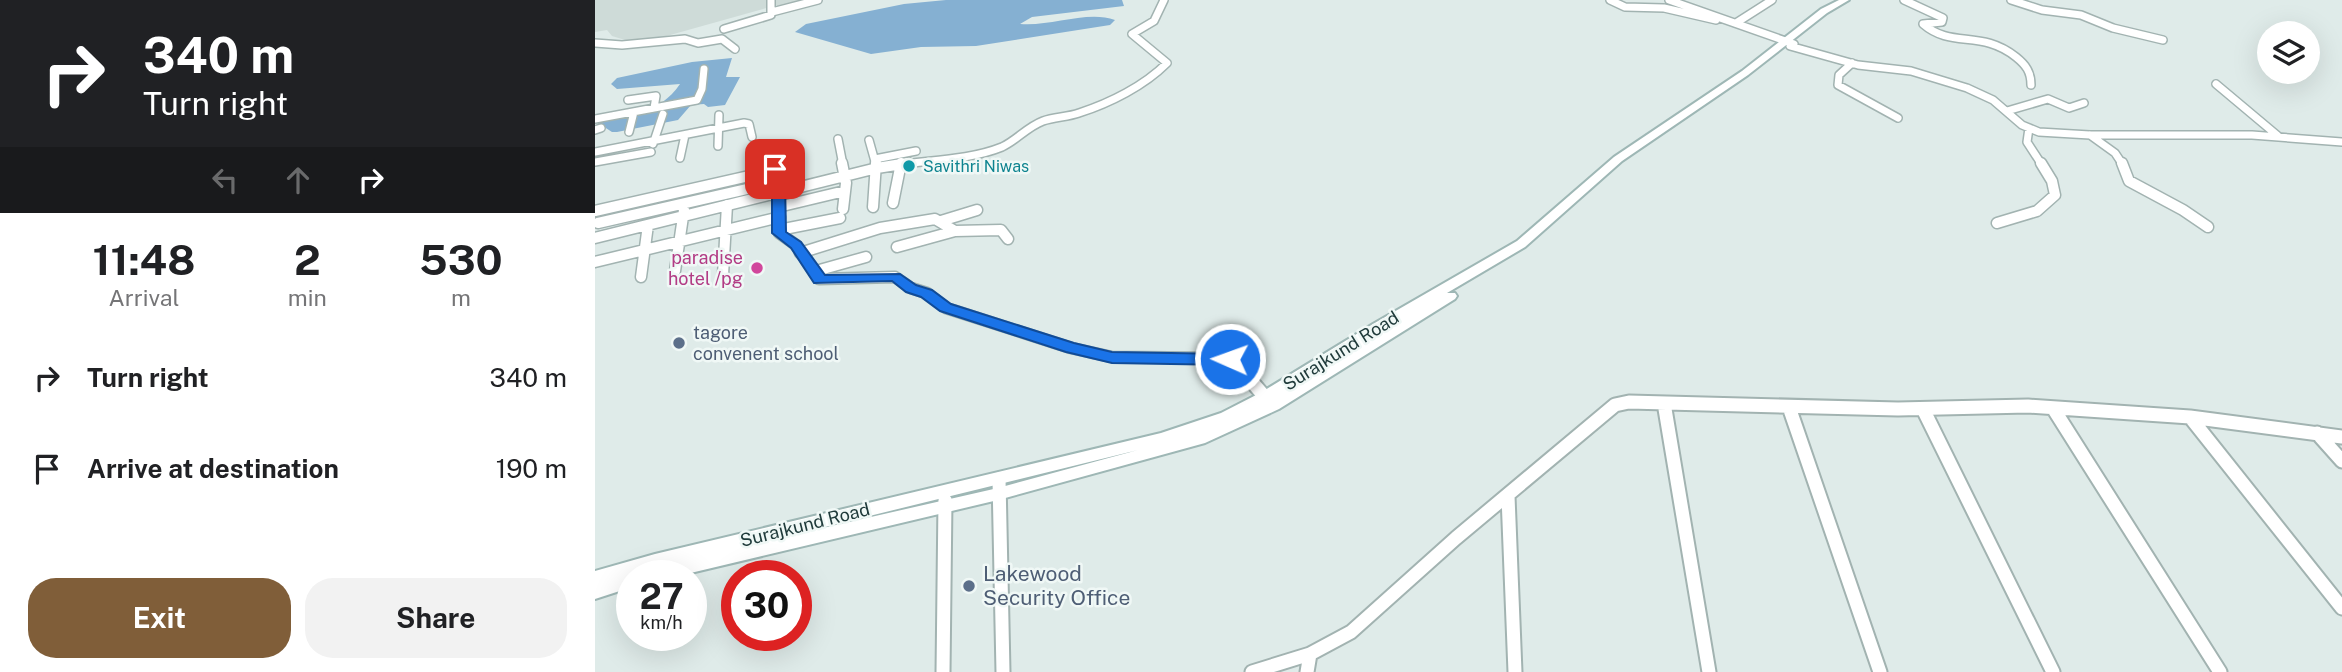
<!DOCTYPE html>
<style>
:root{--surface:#fff;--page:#f2f2f2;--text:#202124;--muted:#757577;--accent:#805e39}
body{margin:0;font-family:"Public Sans",sans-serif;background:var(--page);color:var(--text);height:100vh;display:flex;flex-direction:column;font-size:26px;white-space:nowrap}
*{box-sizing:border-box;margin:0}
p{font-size:23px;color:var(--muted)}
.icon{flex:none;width:38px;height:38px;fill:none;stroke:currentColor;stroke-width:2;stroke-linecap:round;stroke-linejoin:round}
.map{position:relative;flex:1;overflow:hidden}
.drawer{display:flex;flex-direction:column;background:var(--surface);width:595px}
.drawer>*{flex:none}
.top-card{background:#202124;color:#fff;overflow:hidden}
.controls{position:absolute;left:1662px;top:21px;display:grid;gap:14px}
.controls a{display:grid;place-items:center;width:63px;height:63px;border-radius:50%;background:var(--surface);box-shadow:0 7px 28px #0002;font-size:35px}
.speed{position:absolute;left:21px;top:560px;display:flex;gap:14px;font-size:35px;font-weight:700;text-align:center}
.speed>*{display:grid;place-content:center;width:91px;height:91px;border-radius:50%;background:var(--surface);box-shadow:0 7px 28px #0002;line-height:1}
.speed small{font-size:18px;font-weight:400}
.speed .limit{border:10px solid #d22;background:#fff;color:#111}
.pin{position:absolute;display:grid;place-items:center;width:60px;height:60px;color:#fff;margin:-30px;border-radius:14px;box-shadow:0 4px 10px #0006}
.me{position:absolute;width:77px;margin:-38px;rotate:272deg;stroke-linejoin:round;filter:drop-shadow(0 0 5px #0008)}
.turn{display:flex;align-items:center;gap:24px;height:147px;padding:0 28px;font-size:32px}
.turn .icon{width:91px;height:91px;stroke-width:2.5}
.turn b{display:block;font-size:49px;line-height:60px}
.lanes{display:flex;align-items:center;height:66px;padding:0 28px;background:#0003;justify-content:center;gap:35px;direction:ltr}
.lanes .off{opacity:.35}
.eta{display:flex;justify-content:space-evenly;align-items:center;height:119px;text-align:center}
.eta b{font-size:42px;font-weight:700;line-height:49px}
.button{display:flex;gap:14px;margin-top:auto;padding:14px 28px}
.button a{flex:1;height:80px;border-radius:28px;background:var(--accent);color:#fff;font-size:28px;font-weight:700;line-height:80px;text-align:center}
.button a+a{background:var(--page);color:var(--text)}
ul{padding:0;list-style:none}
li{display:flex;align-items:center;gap:21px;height:91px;padding:0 28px}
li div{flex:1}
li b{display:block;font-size:26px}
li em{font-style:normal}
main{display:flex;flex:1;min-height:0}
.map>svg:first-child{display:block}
</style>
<main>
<section class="drawer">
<div class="top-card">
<div class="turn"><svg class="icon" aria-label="right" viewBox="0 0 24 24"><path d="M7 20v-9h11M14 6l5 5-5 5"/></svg><div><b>340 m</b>Turn right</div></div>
<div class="lanes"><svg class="icon off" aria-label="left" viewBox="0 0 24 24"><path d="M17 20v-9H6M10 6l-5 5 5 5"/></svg><svg class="icon off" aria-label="ahead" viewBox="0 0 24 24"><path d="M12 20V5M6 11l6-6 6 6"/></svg><svg class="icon" aria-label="right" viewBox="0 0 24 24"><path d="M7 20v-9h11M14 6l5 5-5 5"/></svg></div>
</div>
<div class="eta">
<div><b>11:48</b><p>Arrival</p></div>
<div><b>2</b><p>min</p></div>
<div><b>530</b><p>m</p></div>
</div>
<ul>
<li><svg class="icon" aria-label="right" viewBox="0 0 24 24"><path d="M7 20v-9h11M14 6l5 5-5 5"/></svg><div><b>Turn right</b></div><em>340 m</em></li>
<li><svg class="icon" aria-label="arrive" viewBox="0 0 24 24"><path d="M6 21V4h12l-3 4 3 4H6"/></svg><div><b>Arrive at destination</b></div><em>190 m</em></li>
</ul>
<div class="button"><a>Exit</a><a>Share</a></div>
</section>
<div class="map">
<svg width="1747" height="672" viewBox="0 0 1747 672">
<rect width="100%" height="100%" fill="#dfebe9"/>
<path fill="#cedbd8" d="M0 0H227L182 12V5L43 44 17 36 12 30 0 32Z"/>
<path fill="#85b0d2" d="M351 0H527L529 6 437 17 425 24C455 27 492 10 520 20L515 25 381 46 326 47 276 54 200 32 211 24 309 4Z
M137 58 131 77H145L130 105 113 107 109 104 96 105 83 120 22 132H17L0 121C34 114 64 115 85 84L22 89 16 84 22 78 97 62Z"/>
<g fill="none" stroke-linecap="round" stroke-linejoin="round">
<g stroke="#a2b3b1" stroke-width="10">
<path id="street-far2" d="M1015 0 1030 7 1069 8 1121 20
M1074 0 1199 44
M1309 0 1348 18 1347 22 1328 24C1357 49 1386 29 1421 57 1431 65 1436 72 1436 85
M1416 0 1447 10 1486 15 1518 28 1568 40
M177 12 223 0
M1141 23 1177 0
M129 29 176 15V0
M0 43 27 45 90 39 103 43 127 39 140 49
M1195 46 1263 65 1316 71 1372 88 1398 100 1427 125 1444 132 1495 135H1657L1747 142
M1257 63 1244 75 1243 85 1303 118
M1621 84 1683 136
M33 100 61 96 59 108
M1412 111 1453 99 1474 108 1489 103
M0 119 102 100 107 89 109 69
M1434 128 1432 142 1447 165
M0 130 6 128
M34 132 39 112
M1495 135 1520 153 1528 165
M243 139 248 165
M274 140 281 165
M58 144 68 114
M123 146 124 115
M0 152 149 123 154 124 157 137
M85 158 90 135
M280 159 321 151
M0 162 56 152
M301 165C335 160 375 160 407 147 422 140 432 127 448 121 459 117 473 117 484 113 515 103 549 86 572 63L537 34 559 21 569 0"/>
</g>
<g stroke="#a2b3b1" stroke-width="13">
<path id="street-far1" d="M247 163 251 183 248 209
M1527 163 1534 181 1588 210 1613 227
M298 203 306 163
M183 207 250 191
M278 207 281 163
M0 211 181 170 184 233 201 245 224 279 300 277 316 288 332 293 351 308 476 348 517 357 632 358 639 361 658 383
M346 221 382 210
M3 223 183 182
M1402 223 1442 211 1460 195 1457 181 1446 163
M184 230 245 218
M0 238 282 168 313 163
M302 247 360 231
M205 253 285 228 340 219 360 231 406 230 413 239
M0 262 185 217
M80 271 89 210
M221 271 271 257
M128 275 132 205
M46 277 53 225"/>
</g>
<g stroke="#a2b3b1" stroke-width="17">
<path id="street" d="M657 382 670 397
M1069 403 1114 672
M1194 407 1285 672
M1458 408 1625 672
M1328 409 1458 672
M1595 417 1747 608
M1722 433 1747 461
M404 479 408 672
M913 496 920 672
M348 672 350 500
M657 672 715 654 756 632 861 538 1020 405 1034 402 1303 409 1433 406 1595 417 1747 437
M712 672 715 654"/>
</g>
<g stroke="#9eb7b5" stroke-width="4">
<path id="secondary" d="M1244 0H1254L1232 13 1153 75 1027 161 930 247 852 293H860L862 296 860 299 684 409 610 443 403 500 83 576H37V587L0 599V571L60 554 566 433 626 413 665 393 778 324 922 241 1019 157 1147 71 1226 9ZM543 450 403 488 197 535Z"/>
</g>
<use href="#street-far2" stroke="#fff" stroke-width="7"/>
<use href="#street-far1" stroke="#fff" stroke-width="10"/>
<use href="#street" stroke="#fff" stroke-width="13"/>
<use href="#secondary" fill="#fff" fill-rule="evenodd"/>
</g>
<path fill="#1a73e8" stroke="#114b97" stroke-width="2" d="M180 165 186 169 190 182 191 232 206 242 230 275 305 274 321 285 337 290 356 304 479 343 517 352 635 354 644 359 635 365 517 363 471 352 345 311 326 297 311 292 297 281 219 283 196 248 177 233V182L173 169Z"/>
<circle fill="#0f9aa8" stroke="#f0f8f6" stroke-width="2.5" cx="314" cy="166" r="7"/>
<circle fill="#d1479c" stroke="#f0f8f6" stroke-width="2.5" cx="162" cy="268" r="7"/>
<g fill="#5c6f8a" stroke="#f0f8f6" stroke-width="2.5">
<circle cx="84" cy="343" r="7"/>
<circle cx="374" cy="586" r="7"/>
</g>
<g text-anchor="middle" stroke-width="5" stroke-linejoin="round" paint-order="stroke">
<g font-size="16" fill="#0d838f" stroke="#f0f8f6" text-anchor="start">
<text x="328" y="172">Savithri Niwas</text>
</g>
<g font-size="18" fill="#b23c85" stroke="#f0f8f6" text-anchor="end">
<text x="148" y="264">paradise<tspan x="148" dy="21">hotel /pg</tspan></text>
</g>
<g font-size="18" fill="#4e5e75" stroke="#f0f8f6" text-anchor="start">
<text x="98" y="339">tagore<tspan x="98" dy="21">convenent school</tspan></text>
</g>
<g font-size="18" fill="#203b3b" stroke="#f0f8f6">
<text transform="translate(746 351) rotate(-32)" y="6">Surajkund Road</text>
<text transform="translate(210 525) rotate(-14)" y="6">Surajkund Road</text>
</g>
<g font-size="21" fill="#4e5e75" stroke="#f0f8f6" text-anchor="start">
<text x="388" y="581">Lakewood<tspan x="388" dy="24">Security Office</tspan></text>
</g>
</g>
</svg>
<div class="controls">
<a><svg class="icon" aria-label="layers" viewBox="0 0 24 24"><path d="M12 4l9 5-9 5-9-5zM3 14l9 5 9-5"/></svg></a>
</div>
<div class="speed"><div>27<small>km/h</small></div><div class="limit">30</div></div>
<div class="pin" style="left:180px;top:169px;background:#d93025"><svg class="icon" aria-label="arrive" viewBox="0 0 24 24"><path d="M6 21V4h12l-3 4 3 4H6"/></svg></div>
<svg class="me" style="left:635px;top:359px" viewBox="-20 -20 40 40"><circle r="17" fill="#1a73e8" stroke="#fff" stroke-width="3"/><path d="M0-11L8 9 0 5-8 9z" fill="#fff"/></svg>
</div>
</main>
